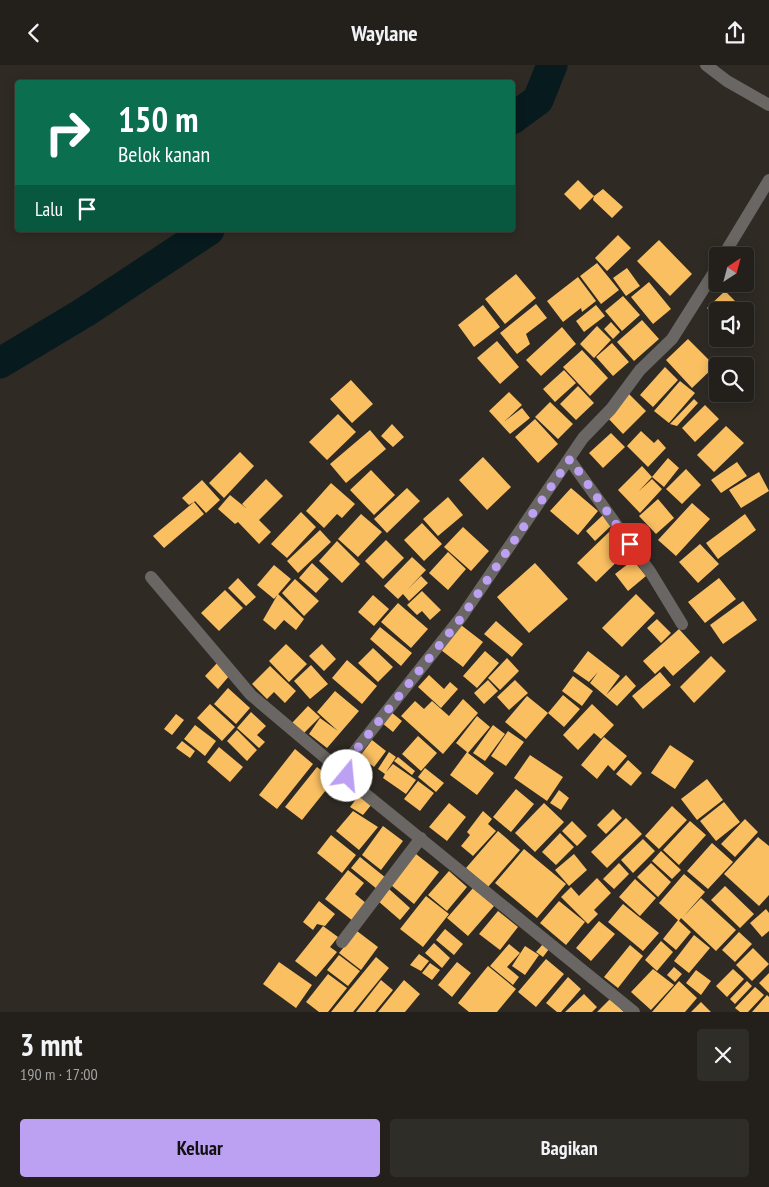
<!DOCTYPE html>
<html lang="id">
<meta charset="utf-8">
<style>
:root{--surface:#23201b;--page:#2f2d28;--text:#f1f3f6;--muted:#a3a3a3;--line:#403e3a;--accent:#bca0f2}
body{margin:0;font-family:"PT Sans Narrow",sans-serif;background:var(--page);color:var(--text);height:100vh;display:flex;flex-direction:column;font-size:19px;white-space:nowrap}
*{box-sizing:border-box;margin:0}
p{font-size:16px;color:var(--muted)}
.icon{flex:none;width:28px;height:28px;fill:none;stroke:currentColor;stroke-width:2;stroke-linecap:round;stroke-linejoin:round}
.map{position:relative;height:947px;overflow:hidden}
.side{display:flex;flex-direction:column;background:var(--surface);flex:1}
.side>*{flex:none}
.guide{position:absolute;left:15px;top:15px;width:500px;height:152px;border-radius:5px;box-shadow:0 2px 12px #0003,0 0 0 1px var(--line);background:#0b6e4f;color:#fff;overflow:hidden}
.needle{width:32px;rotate:36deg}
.fabs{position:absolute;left:709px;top:182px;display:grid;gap:10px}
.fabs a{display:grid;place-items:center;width:45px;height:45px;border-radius:5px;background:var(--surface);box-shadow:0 2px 12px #0003,0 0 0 1px var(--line);font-size:25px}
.pin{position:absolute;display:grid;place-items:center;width:42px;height:42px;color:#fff;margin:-21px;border-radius:10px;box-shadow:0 2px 8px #0006}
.me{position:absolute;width:55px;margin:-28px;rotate:17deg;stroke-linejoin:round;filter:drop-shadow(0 0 4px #0008)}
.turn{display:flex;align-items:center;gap:18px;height:105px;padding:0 20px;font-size:22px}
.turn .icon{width:65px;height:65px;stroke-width:2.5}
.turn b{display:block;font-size:35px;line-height:42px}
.then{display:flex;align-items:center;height:48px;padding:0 20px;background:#0003;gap:10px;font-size:19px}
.round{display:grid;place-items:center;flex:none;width:52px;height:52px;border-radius:5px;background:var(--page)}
.summary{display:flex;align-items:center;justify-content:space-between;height:85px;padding:0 20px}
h1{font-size:30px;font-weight:800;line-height:38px}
.cta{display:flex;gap:10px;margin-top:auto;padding:10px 20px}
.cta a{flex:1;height:58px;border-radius:5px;background:var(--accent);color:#111;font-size:20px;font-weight:800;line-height:58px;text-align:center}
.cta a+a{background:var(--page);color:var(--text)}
header{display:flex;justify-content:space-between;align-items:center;height:65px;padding:0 20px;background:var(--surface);font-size:22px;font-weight:800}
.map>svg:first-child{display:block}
</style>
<header><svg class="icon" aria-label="back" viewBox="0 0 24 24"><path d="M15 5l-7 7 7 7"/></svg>Waylane<svg class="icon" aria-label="share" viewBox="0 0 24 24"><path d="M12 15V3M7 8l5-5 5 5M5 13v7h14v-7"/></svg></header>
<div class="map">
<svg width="769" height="947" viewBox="0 0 769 947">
<rect width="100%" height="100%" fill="#2f2a24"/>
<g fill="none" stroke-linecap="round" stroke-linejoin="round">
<path stroke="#071a1e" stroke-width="31" d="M512 54 538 35 552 0
M0 298 85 247 209 165"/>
</g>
<path fill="#fabf61" d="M578 115 594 131 580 145 564 129Z
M603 124 623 142 612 153 593 135 594 131Z
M618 170 631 183 607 206 595 193Z
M659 175 692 209 670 231 637 196Z
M597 198 619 225 601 239 580 211Z
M627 203 640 221 626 231 613 213Z
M516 209 536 233 505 259 485 234Z
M578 212 596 236 582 247 581 243 563 257 547 236Z
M649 217 671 244 653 259 631 232Z
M725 226 745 246H718V254L707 243Z
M623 231 640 250 622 266 605 246Z
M536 239 547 253 526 269 530 279 517 289 500 268Z
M483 240 500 262 474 282 458 260Z
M596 240 605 251 584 267 576 256Z
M642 255 659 274 634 296 617 277Z
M611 257 620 267 613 274 604 264Z
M597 261 611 275 594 293 580 279Z
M562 262 576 279 541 311 526 295Z
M688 274 715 301 692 323 666 295Z
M497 276 519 302 500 319 477 293Z
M612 278 629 297 613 311 596 292Z
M582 285 608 313 590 331 563 302Z
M665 302 678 315 653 342 640 330Z
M564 305 576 318 555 337 543 324Z
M351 315 373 339 352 358 330 334Z
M680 316 695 328 669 358 654 346Z
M578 321 594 338 576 355 560 339Z
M509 327 522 340 505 356 522 343 530 353 510 369 489 346Z
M629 329 646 346 623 369 606 351Z
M694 334 698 338 677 361 670 359Z
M550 337 573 359 558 374 535 352Z
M705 340 719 354 695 377 682 363Z
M338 349 356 367 327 395 309 377Z
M535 354 558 379 538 398 515 372Z
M392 359 404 372 393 382 381 371Z
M726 361 744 378 714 407 697 390Z
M370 365 386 384 346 418 330 399Z
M641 366 654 378 658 374 666 383 648 402 627 381Z
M611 368 625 382 603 403 589 388Z
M240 387 254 401 224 433 209 418Z
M483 392 511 422 487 445 459 415Z
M668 393 679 403 664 422 652 412Z
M737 397 747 411 721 428 711 415Z
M642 401 652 412 639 426 652 414 662 424 640 448 618 425Z
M686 404 701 420 682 439 666 424Z
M371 405 395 430 374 450 350 425Z
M759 407 769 426 741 443 729 425Z
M266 414 283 431 259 455 271 467 259 479 238 457 235 459 218 444 230 430 246 443 242 439Z
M202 415 220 435 206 448 195 436 197 435 189 440 182 433Z
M331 418 355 439 342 453 337 449 324 463 306 446Z
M407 423 420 436 387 468 374 454Z
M571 423 598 446 578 470 550 446Z
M448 432 463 450 438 471 423 454Z
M658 434 674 453 656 469 639 451Z
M194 437 204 449 164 483 153 471Z
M692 438 710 454 676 491 658 475Z
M301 447 316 462 287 493 271 479Z
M361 449 382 467 358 492 338 474Z
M745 449 756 465 718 494 706 478Z
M603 450 612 460 595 476 586 466Z
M422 458 442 479 424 496 404 475Z
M463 462 489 486 471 506 444 482Z
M320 465 331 477 298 508 287 496Z
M609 467 628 486 596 517 577 498Z
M386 475 404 493 383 514 365 496Z
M337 476 360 499 342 518 319 496Z
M700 479 719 499 698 518 679 497Z
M448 487 466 504 448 525 429 508Z
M412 492 426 505 408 524 421 511 428 518 409 536 403 529 398 534 384 521Z
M633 495 646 511 628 526 615 509Z
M312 498 329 514 316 528 299 513Z
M535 498 568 534 529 568 497 532Z
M274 500 291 514 274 534 257 520Z
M238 513 256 532 246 541 228 523Z
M719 513 736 534 705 558 688 537Z
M295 514 319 536 304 551 282 528Z
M225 525 243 543 219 566 201 548Z
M422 526 441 545 430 555 422 546 417 550 407 540Z
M278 529 304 554 296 565 284 555 275 565 263 555Z
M636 529 655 548 622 582 602 563Z
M373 530 389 544 374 561 358 547Z
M743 536 757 555 723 579 710 560Z
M398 538 428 564 411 583 381 557Z
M657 554 671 568 661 578 647 563Z
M496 556 523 579 512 592 484 569Z
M461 560 483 577 463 602 441 585Z
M380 562 412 588 401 601 370 574Z
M679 564 700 587 673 611 664 601 655 609 643 596Z
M286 579 307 599 289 617 269 596Z
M322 579 336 594 324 606 309 591Z
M373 583 393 602 378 617 358 598Z
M485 586 499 598 477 623 463 611Z
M588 586 620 611 606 630 626 610 636 621 617 641 590 618 598 607 589 617 573 606Z
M711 591 726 606 694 638 680 622Z
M507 593 519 606 500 625 488 613Z
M347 595 377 621 362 639 332 613Z
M218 597 230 610 218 624 205 611Z
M311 600 328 619 310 634 294 616Z
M270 601 296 626 285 638 274 627 267 634 252 619Z
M660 607 671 620 643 644 632 631Z
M429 610 444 624 450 617 458 624 441 643 418 622Z
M573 611 593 626 582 641 562 626Z
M488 615 498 626 484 639 474 628Z
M515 615 528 628 509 645 497 632Z
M228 623 250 643 236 659 214 639Z
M335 626 359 646 327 683 309 669 320 653 338 666 317 647Z
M563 630 580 644 564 662 548 648Z
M527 631 548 648 526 674 505 657Z
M463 634 478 648 443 689 401 651 415 636 424 644 432 636 449 651Z
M210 639 235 662 222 676 197 653Z
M592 639 614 660 601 674 594 668 578 685 563 670Z
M308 641 320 652 303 669 292 658Z
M251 647 266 661 257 670 265 677 259 683 237 663Z
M391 647 402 656 393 667 382 658Z
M176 649 184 655 172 670 164 664Z
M477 651 490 662 468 688 494 708 477 730 450 710 467 687 456 678Z
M195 660 216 676 205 691 184 674Z
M493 660 505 669 485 696 473 688Z
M237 665 257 685 247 696 227 676Z
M508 666 524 677 506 701 491 691Z
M418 671 437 688 421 706 402 689Z
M604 672 627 691 614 706 608 700 597 714 581 700Z
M372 675 386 686 374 702 360 691Z
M182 676 195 686 190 693 176 683Z
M670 680 694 696 675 724 651 708Z
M219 682 243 702 230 717 207 697Z
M295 684 313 699 277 744 259 730Z
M389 687 396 692 386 707 393 699 416 715 406 729 383 713 385 709 378 704Z
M530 690 563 712 547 736 514 713Z
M398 692 415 706 412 710 394 696Z
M628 695 642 708 631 721 616 709Z
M317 702 334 715 302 755 285 742Z
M425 703 444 718 436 727 418 712Z
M707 714 723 735 697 755 681 734Z
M418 716 434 728 420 746 404 734Z
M516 724 534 739 511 767 493 752Z
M559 725 569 733 561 745 550 738Z
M360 729 372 739 363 750 350 742Z
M724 737 740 757 716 776 700 756Z
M449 738 466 752 447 776 429 762Z
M544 738 564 757 535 787 515 768Z
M672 741 687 755 659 784 645 771Z
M613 744 622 753 606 769 597 760Z
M353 746 378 762 359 785 336 766Z
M483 746 492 754 488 759 496 766 473 791 461 781 470 770 467 767Z
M626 753 642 769 607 803 591 787Z
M745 754 758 767 735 792 721 779Z
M572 756 587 771 577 781 562 766Z
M690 756 706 770 679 800 663 785Z
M383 761 403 776 381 805 362 790Z
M498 766 520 785 488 822 466 803Z
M560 768 574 782 556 800 542 787Z
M331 770 356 790 342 808 317 788Z
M758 772 769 781V830L759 841 724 809Z
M643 774 655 786 633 808 621 795Z
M712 778 733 797 708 824 687 806Z
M524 784 566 819 537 853 495 818Z
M661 786 681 805 672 814 652 796Z
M416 789 439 807 414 839 391 820Z
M574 789 587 805 569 821 555 805Z
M360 792 386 813 377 824 351 803Z
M619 798 629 809 614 824 603 814Z
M651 798 671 817 658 832 637 812Z
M348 805 364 818 355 829 367 839 353 856 325 834Z
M449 806 467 822 447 846 428 830Z
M684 809 705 827 683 852 701 833 736 865 716 886 681 853 679 856 659 838Z
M597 813 611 828 594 845 598 849 588 859 561 832 571 822 579 831Z
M635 814 656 833 640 851 619 832Z
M725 821 754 849 740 863 711 835Z
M473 823 494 841 468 871 447 853Z
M389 824 410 843 400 855 378 836Z
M426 831 449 849 423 882 400 864Z
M319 836 335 849 325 861 317 859 313 865 303 857Z
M559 836 585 857 566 880 540 858Z
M623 839 659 868 643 886 608 857Z
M766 844 769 848V866L762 872 750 858Z
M498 846 518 862 500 885 479 869Z
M678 855 691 867 676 885 663 874Z
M599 856 615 869 591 896 576 883Z
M323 861 338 872 330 882 337 887 316 912 295 896Z
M445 864 463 879 454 890 436 875Z
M357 866 378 882 361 905 339 888Z
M739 867 752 879 735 897 722 885Z
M694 870 710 883 689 908 674 896Z
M661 876 673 887 657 906 645 895Z
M434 878 450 893 442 903 425 888Z
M509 879 520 888 507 902 519 912 513 920 490 901Z
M543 879 549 884 543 892 536 887Z
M630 880 643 891 618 923 604 912Z
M525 881 539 890 525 910 512 901Z
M753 883 769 899 752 916 736 900Z
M419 889 429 896 421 906 410 900Z
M339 890 360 906 348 921 327 905Z
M376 892 389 903 353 947H331Z
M546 894 564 909 536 942 518 927Z
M279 897 312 920 296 943 263 919Z
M457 897 471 908 452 932 438 920Z
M430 898 440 905 432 915 422 908Z
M488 901 516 924 497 947H469L458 938Z
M674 902 682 909 675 917 667 910Z
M653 904 674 920 651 945 631 927Z
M733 904 744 914 727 932 716 921Z
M696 905 711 916 701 930 686 918Z
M769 908V928L759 918Z
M328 909 347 923 328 947H319L306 937Z
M568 912 581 924 561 947H557L546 938Z
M381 915 393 925 375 947H356Z
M404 915 420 929 405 947H378Z
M679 916 697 933 685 947H652Z
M747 916 752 921 735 939 730 934Z
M755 922 764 930 748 947H740L735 943Z
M584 929 597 942 592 947H565Z
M767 930 769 932V947H752Z
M610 934 624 947H597Z
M701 937 711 947H691Z"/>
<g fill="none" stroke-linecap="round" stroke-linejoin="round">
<path stroke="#696663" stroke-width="12" d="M706 0 727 16 769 40
M723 191 769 115
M569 394 651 508 682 559
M151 512 251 630 347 711
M342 877 421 773
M634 947 358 723 347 711V701L352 690 462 551 583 373 611 344 640 305 672 274 718 201"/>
</g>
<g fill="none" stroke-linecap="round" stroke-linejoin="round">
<path stroke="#bca0f2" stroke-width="9" stroke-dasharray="0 16.2" d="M347 711V701L352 690 462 552 570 394 630 479"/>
</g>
</svg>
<div class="fabs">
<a><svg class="needle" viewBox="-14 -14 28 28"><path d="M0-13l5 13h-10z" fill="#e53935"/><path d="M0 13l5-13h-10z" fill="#a3a3a3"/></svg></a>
<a><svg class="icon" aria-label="sound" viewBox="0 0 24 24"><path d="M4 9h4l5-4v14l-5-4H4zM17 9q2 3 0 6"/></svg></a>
<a><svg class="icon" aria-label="search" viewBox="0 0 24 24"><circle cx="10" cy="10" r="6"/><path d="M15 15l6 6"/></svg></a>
</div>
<div class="pin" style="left:630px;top:479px;background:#d93025"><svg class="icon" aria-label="arrive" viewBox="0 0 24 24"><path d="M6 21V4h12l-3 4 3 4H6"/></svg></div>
<svg class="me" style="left:347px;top:711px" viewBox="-20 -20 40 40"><circle r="19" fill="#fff"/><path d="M0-13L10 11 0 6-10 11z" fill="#bca0f2"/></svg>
<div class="guide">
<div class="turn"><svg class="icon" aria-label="right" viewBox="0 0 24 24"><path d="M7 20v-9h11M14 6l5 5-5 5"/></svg><div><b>150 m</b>Belok kanan</div></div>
<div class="then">Lalu<svg class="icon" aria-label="arrive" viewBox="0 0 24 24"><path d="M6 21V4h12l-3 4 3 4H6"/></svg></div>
</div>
</div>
<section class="side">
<div class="summary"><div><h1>3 mnt</h1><p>190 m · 17:00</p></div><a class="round"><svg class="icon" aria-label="close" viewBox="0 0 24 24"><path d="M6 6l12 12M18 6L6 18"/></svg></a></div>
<div class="cta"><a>Keluar</a><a>Bagikan</a></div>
</section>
